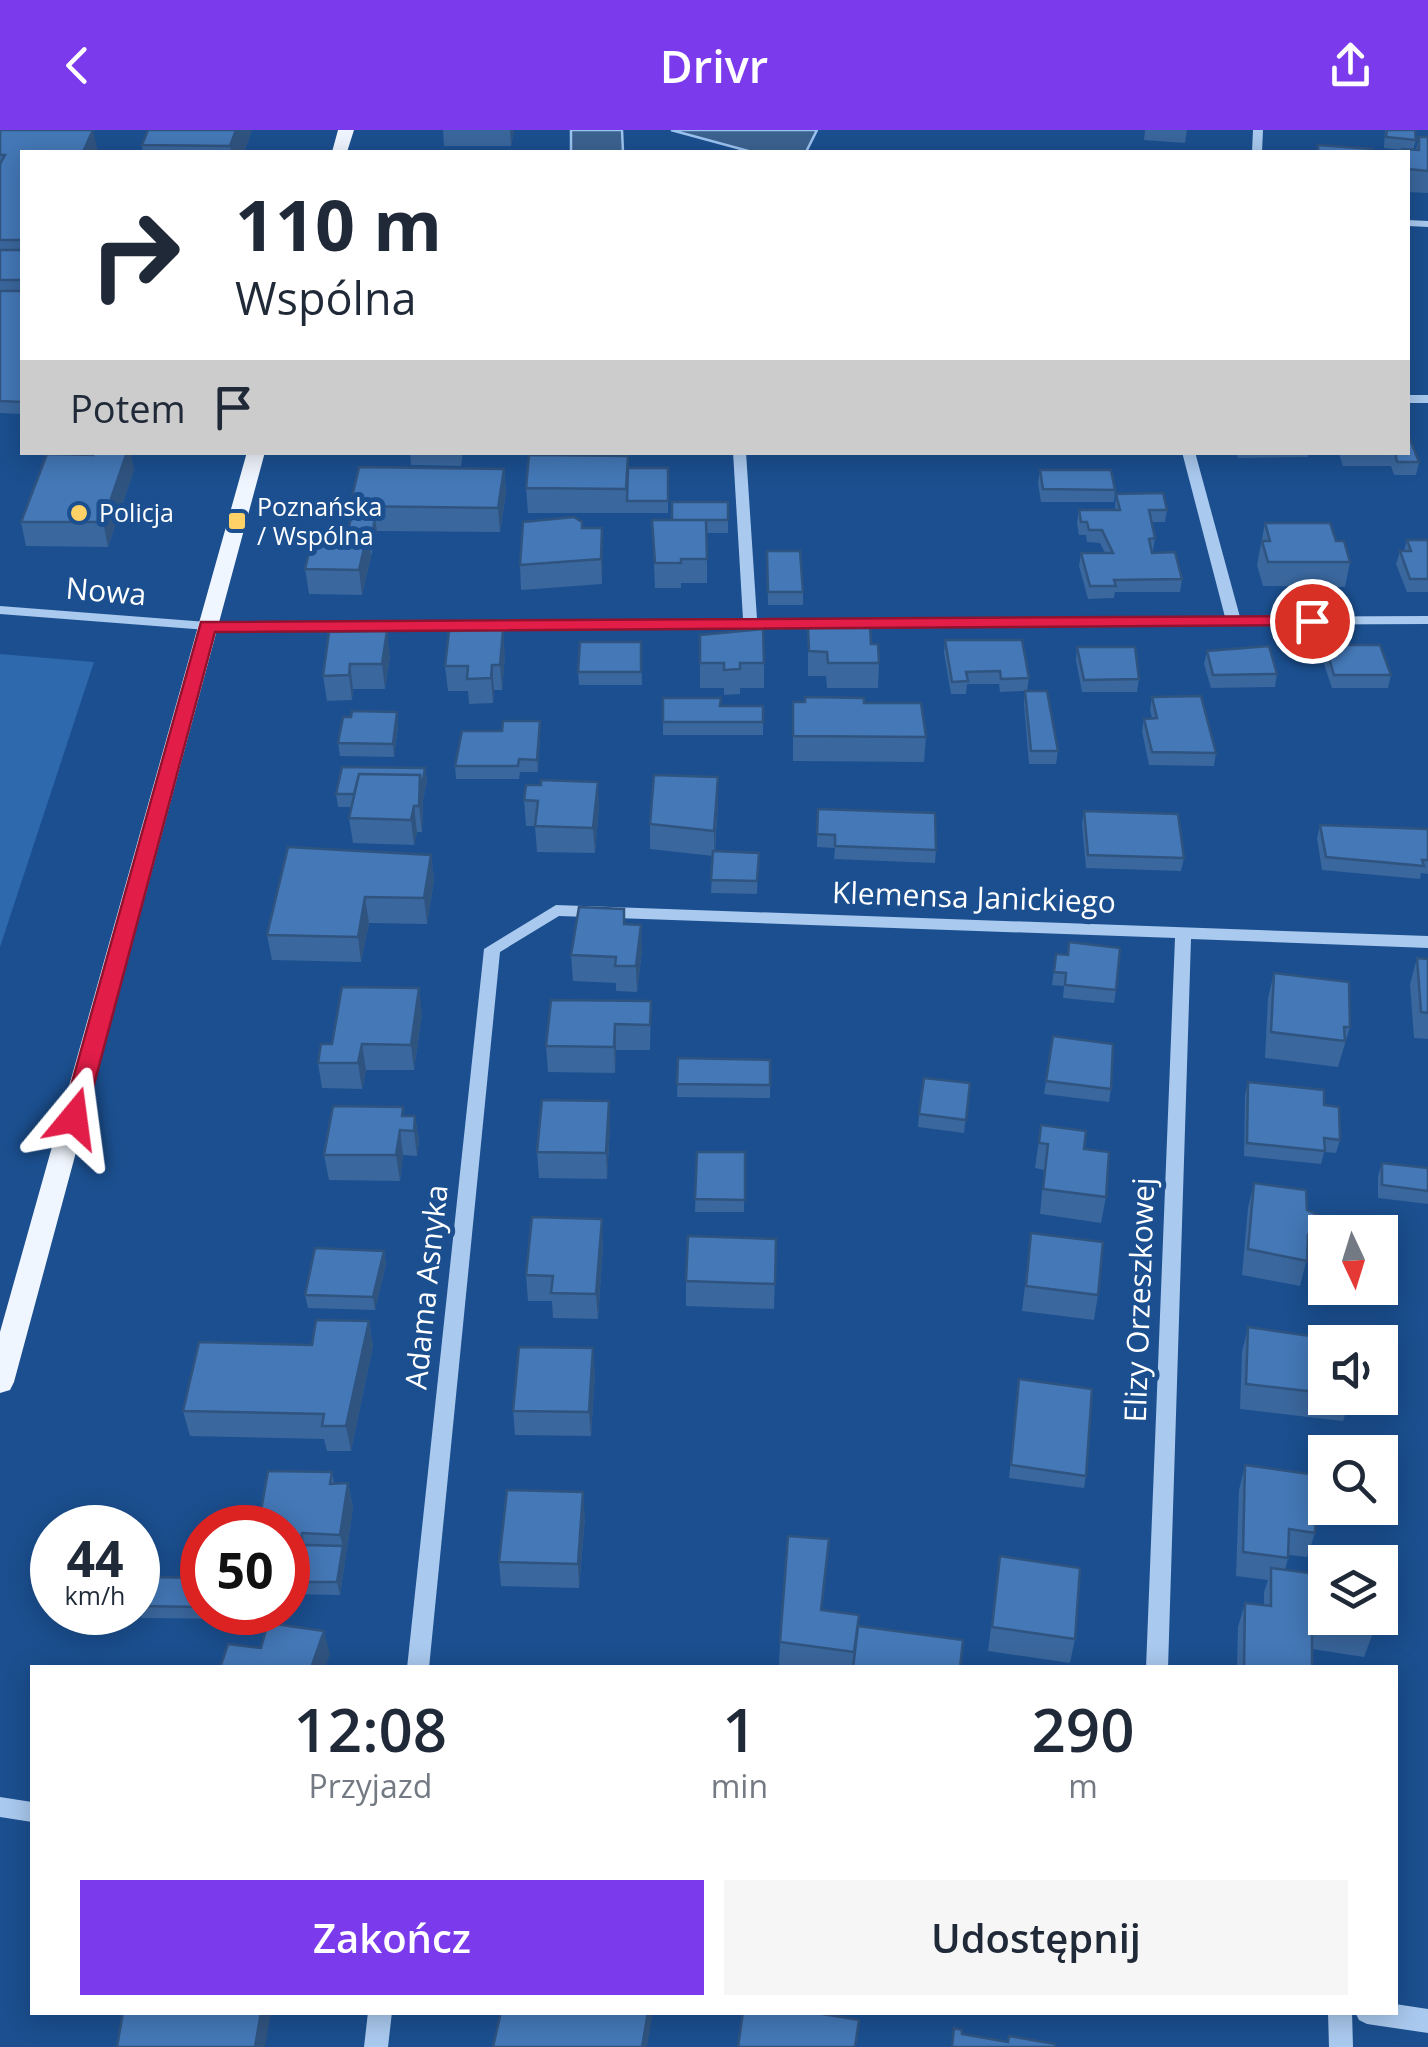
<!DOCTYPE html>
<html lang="pl">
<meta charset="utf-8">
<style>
:root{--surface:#fff;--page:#f6f6f7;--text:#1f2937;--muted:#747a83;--accent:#7c3aed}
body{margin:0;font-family:"Open Sans",sans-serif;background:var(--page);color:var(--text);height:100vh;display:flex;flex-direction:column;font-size:38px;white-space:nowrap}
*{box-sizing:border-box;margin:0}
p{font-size:32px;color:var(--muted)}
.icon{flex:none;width:55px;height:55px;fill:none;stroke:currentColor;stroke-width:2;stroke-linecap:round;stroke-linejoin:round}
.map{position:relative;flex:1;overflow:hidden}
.panel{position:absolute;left:30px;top:1535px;width:1368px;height:350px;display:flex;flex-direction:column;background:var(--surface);border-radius:0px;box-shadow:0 5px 25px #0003}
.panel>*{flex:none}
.banner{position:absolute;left:20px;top:20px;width:1390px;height:305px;border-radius:0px;box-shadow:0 5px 25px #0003;background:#fff;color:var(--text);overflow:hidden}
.needle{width:65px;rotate:176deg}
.fabs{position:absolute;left:1308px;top:1085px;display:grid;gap:20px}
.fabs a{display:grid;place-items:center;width:90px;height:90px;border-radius:0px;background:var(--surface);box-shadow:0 5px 25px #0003;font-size:50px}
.speed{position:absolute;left:30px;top:1375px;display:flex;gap:20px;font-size:50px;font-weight:700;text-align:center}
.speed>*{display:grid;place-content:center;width:130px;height:130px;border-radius:50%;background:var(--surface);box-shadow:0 5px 25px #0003;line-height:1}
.speed small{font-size:25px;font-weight:400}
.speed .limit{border:15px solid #d22;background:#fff;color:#111}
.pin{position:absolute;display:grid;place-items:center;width:85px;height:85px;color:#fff;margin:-42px;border:5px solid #fff;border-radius:50%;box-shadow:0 2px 10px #0007}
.me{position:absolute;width:110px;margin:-55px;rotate:16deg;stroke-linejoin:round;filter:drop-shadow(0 0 8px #0008)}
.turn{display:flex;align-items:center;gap:35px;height:210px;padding:0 50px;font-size:45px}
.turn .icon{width:130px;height:130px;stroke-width:2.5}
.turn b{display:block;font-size:70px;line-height:85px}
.then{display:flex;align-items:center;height:95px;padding:0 50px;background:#0003;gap:20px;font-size:38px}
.eta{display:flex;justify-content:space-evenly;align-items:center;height:170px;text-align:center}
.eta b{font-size:60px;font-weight:600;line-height:70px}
.button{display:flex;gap:20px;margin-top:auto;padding:20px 50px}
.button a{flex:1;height:115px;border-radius:0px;background:var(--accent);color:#fff;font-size:40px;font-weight:600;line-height:115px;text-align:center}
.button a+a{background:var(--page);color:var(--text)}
header{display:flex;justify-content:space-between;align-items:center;height:130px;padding:0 50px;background:var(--accent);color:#fff;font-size:45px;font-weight:600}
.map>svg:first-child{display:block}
</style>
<header><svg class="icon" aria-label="back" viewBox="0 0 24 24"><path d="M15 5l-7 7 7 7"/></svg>Drivr<svg class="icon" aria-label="share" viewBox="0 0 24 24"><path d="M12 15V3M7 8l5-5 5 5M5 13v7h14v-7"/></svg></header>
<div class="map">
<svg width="1428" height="1917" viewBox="0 0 1428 1917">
<rect width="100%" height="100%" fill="#1b4f8f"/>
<path fill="#2e69ad" d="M0 524 94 532 0 817Z"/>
<path fill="#3c6290" stroke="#9cc4f0" stroke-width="2.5" d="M571 0H622L623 22H571Z
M671 0H817L806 22H752Z"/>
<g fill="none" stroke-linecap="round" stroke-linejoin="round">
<path fill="#a9c9ee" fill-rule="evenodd" d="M1253 0H1263L1262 22H1252Z
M1408 90 1428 91V97L1408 96Z
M1408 265H1428V273H1408Z
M733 322H746L757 489 1225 487 1182 322H1195L1240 487 1428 486V494L207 500 0 484V476L207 492 743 489Z
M556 775 1428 806V818L1191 809 1168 1538H1146L1175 808 559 786 500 822 429 1538H407L484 819Z
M0 1667 32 1672V1692L0 1687Z
M1395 1874 1428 1879V1903L1367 1894 1359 1890 1355 1882H1395Z
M368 1882H392L388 1917H364Z
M1328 1882H1352L1353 1917H1329Z"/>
<path fill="#f0f6ff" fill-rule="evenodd" d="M338 0H354L347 22H332Z
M247 322H265L14 1252 10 1260 0 1263V1202Z"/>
</g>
<path fill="#3a679d" d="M0 0 22 22V284L0 283Z
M252 0 244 22H143L142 15Z
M443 0H514L511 16H444Z
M1145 0H1187L1185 13 1144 10Z
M1385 0H1415L1416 10 1413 20H1416L1419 7H1428V63L1408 62V22H1401L1402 20 1384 18Z
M410 322H463L461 336 411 335Z
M1236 322H1309L1308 327 1238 328Z
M1330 322H1408L1419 332 1416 345H1394L1391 336H1343L1339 324Z
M628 338H668V383H528L526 358Z
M504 339 506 363 500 402 377 401 362 465 309 464 305 439 348 401 351 388 350 376Z
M134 340 108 417 26 416 21 392Z
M1040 340 1115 360 1114 372H1041L1038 353Z
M1116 364 1167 380 1165 392H1152L1155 408 1153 421H1151L1182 449 1180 462H1115L1114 468 1088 469 1079 436 1081 423H1105L1100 413 1087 412 1086 405H1079L1077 393 1079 380H1115Z
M728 372V403H707V453H681V458H655L652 390H672Z
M1265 393 1336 411 1350 432 1345 457 1263 456 1257 435Z
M582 398H602V454L521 460 520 435Z
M1407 410 1428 413V462H1407L1396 434 1400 421H1404Z
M767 421 803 462V475H768Z
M808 498 871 514 879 533 878 558H827L826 546H808Z
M329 502 390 526 385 559H353L352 570 327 571 323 546Z
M700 505 764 533V558H740V564L724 565V558H700Z
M945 510 1029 548 1027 561 1058 621 1056 634H1029L1024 574 1025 561 1000 562 999 554H967L966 564H951L944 523Z
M641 512 642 555H579L578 542Z
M1325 515 1391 545 1388 558H1332L1322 528Z
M1077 517 1139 549 1137 562H1082L1076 530Z
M1207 521 1277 544 1275 557 1211 558 1204 534Z
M505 525 502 560H494L493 573 469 574 468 561H448L445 536Z
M1152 567 1216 623 1214 636 1149 635 1142 601 1144 589 1152 588 1150 580Z
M663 568 720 576H763V605H663Z
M793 572 926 607 924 632 793 631Z
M351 587 398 595 394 627 340 626 338 613Z
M540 591V604L538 642H520L519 649H456L455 636 502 601Z
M425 638 427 651 423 670 422 702H417L414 715 353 713 349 688 351 677H338L336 664Z
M526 655 599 677 595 723 537 722 535 696H526L524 670Z
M718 673 715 721 759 723 757 764 711 763 713 726 650 719V694Z
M818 679 936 720 935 733 834 729 835 718 817 717Z
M1084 681 1184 728 1181 741 1086 738 1082 694Z
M1320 695 1428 699V744L1421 743 1420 749 1322 740 1317 708Z
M431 725 434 750 427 794 369 793 361 832 272 830 267 805Z
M624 779 625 794 642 821 637 862 616 861V853L573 851 571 825Z
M1069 812 1116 860 1114 873 1063 868 1064 856 1052 855 1056 824 1067 825Z
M1417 828 1428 829V909L1414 908 1410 854Z
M1274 843 1350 897 1338 937 1265 928 1268 868Z
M651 871 650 920H616L615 943 548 942 546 916Z
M422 884 414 940H366L362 959 322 958 318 933Z
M1053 906 1111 959 1109 972 1044 964Z
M678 928 770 930V968L677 967Z
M1248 952 1340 1010 1336 1023 1324 1022 1321 1034 1244 1026 1245 965Z
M970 953 964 1003 918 997 919 984Z
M404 986H415L419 1011 417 1026 403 1025 400 1051 329 1050 324 1025Z
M1041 995 1084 1019 1106 1067 1101 1093 1040 1084 1044 1040 1035 1038Z
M610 996 607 1049 539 1048 537 1022Z
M697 1022H745L744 1082H695Z
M1382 1033 1428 1038V1074L1378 1068V1046Z
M1254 1053 1307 1080 1324 1095 1317 1121 1314 1126 1307 1128 1300 1156 1242 1145 1248 1078Z
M1031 1103 1098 1165 1094 1190 1022 1181Z
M776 1109 774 1179 686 1176V1151Z
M603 1114 598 1189 553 1188 552 1171H528L526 1145Z
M384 1121 386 1134 375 1180 308 1178 305 1165Z
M369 1191 373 1216 351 1321H327L324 1309 190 1306 183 1281 312 1215Z
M1248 1197 1325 1229V1268H1351L1343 1291 1240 1279 1242 1222Z
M595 1243 591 1306 515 1305 513 1281Z
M1019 1249 1086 1346 1084 1358 1009 1348Z
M1245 1335 1315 1403 1307 1427 1289 1425 1285 1440 1373 1503 1364 1527 1312 1519V1538H1237L1238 1497 1245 1473 1264 1475V1462L1268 1450 1236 1446 1239 1360Z
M332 1342 334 1353H348L353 1378 340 1465 288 1464V1398Z
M585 1387 579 1458 501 1456 499 1432Z
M829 1409 822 1480 858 1496 960 1538H794L779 1535 780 1512Z
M1000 1426 1075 1509 1070 1533 988 1521Z
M202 1448V1482H241L240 1489 142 1488 138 1476Z"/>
<path fill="#305480" d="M93 0 98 22H83Z
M236 0H252L244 22H231L230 16Z
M510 0H514L511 16Z
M127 322H131L134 340 108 417 103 392Z
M504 339 506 363 500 402 498 378Z
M375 388 377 401 372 422 371 410Z
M602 398 603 422 602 454 601 429Z
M368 401 371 426 362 465 359 440Z
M503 500 505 525 502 560 500 535Z
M387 501 390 526 385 559 382 534Z
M350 534 353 559 352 570 349 545Z
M492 535 494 560 493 573 491 548Z
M397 582 398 595 394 627 393 614Z
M540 591V604L538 642 537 630Z
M425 638 427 651 423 670 422 702 419 676 420 645Z
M718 647V673L714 726V701Z
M598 652 599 677 595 723 593 698Z
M414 676 417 702 414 715 411 690Z
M431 725 434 750 427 794 424 768Z
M365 767 369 793 361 832 358 807Z
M641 795 642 821 637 862 636 836Z
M419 858 422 884 414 940 411 915Z
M615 894 616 920 615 943 614 917Z
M362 914 366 940 362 959 358 933Z
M609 971 610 996 607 1049 606 1023Z
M415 986 419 1011 417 1026 414 1001Z
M400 1000 403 1025 400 1051 396 1025Z
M602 1089 603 1114 598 1189 596 1164Z
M1324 1095 1317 1121 1314 1126 1301 1130 1308 1105Z
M384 1121 386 1134 375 1180 373 1167Z
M369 1191 373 1216 351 1321 346 1296Z
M593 1218 595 1243 591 1306 589 1282Z
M348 1353 353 1378 340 1465 337 1452 343 1416 340 1405Z
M583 1362 585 1387 579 1458 578 1434Z
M302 1403 308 1428 306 1440 300 1416Z
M324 1501 330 1524 325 1538H311Z
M261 1882H271L265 1917H255Z
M648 1882H653L647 1917H642Z"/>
<path fill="#4478b7" stroke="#305480" stroke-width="2.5" d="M0 0H93L83 22H22V110H0V34L5 25H0Z
M148 0H236L230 16 142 15Z
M1387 0H1415L1416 10 1386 7Z
M1419 7H1428V41L1408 39V22H1402V19L1419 20Z
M1318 15 1372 19V22H1318Z
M0 120H22V150H0Z
M0 161H22V272L0 271Z
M1408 304 1419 332H1397L1395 322H1408Z
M94 322H127L103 392H21L47 324 93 325Z
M529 325 628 326 626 359 526 358Z
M359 337 504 339 498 378 350 376Z
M628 338H668V371H627Z
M1040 340H1111L1115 360 1043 359Z
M1163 363 1167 380H1149L1155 408 1149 409 1152 423 1175 422 1182 449 1114 450 1116 456H1090L1081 423H1113L1102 400H1089L1087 392H1081L1079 380H1120L1116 364Z
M672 372H728V390H672Z
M574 387 582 392V398H602L601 429 520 435 523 392Z
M351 388H375L371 410H369L368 401H348Z
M652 390H706L707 429H681V433H655Z
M1265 393H1330L1336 411H1344L1350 432H1268L1262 411H1270Z
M326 401H368L359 440 305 439 312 410 324 409Z
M1407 410H1427L1428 413V449H1410L1400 421H1411Z
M767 421H800L803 462H768Z
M808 498H870L871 514H878L879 533H828L827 522 809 521Z
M763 499 764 533H740V539L724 540V533H700V505Z
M503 500 500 535H492L491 548 467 549 468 536H445L449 501Z
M387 501 382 534H350L349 545 323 546 329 502Z
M945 510H1022L1029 548 1001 549 1000 541 966 542 968 551 952 552Z
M580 512H641V542H578Z
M1325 515H1380L1391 545H1334Z
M1269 516 1277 544 1213 545 1207 521Z
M1077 517H1135L1139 549 1084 550Z
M1025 561H1047L1058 621H1031Z
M1201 566 1216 623 1152 622 1144 589 1157 588 1152 567Z
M805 567 864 568V573H921L926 607 793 606V572H805Z
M663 568H721L720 576H763V592H663Z
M352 581 397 582 393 614 338 613 343 587H351Z
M503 591H540L537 630 519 629 518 636H455L462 601H502Z
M342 637 425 638 422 658 420 645 359 644 354 664H336Z
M359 644 420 645 419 676H414L411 690 349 688Z
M654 645 718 647 714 701 650 694Z
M541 650 598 652 593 698 535 696 538 671 524 670 526 655H541Z
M818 679 935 683 936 720 835 716V705L817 704Z
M1084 681 1178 684 1184 728 1088 725Z
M1320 695 1428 699V730H1422L1424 736 1326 727Z
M288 717 431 725 424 768 365 767 358 807 267 805Z
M713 721 759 723 757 751 711 750Z
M579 777 624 779V794L641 795 636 836H615L616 827 571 825Z
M1069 812 1120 818 1116 860 1065 855 1066 843 1054 842 1056 824 1068 825Z
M1417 828 1428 829V883L1421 882Z
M1274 843 1349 852 1350 897H1344L1345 911 1271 902Z
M342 857 419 858 411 915 362 914 358 933H318L321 914H332Z
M551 870 651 871 650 895 615 894 614 917 546 916Z
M1053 906 1113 914 1111 959 1046 951Z
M678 928 770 930V955L677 954Z
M924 948 970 953 966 990 919 984Z
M1248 952 1324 960V975L1339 977 1340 1010 1324 1008 1325 1021 1247 1013Z
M542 970 609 971 606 1023 537 1022Z
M333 976 403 977 402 986H415L414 1001 400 1000 396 1025H324Z
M1041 995 1086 1001 1084 1019 1109 1022 1106 1067 1043 1059 1048 1014 1039 1013Z
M697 1022H745V1070L695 1069Z
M1382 1033 1428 1038V1061L1382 1055Z
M1254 1053 1306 1060 1307 1080 1320 1086 1324 1095 1321 1101 1308 1105 1307 1131 1248 1119Z
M532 1087 602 1089 596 1164 551 1163 553 1146 526 1145Z
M1031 1103 1103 1112 1098 1165 1026 1156Z
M688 1106 776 1109 775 1154 686 1151Z
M315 1118 384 1121 373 1167 305 1165Z
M316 1190 369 1191 346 1296H322L324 1284 183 1281 199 1212 312 1215Z
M1248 1197 1324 1208 1325 1263 1246 1254Z
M519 1217 593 1218 589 1282 513 1281Z
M1019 1249 1092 1259 1086 1346 1011 1335Z
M1245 1335 1316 1345 1315 1403 1289 1399 1288 1428 1243 1422Z
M268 1341 332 1342 330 1354 348 1353 340 1405 302 1403 300 1416 288 1415V1398H258Z
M507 1360 583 1362 578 1434 499 1432Z
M788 1406 829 1409 821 1480 859 1485 854 1522 780 1512Z
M305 1415 343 1416 337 1452H288V1427H303Z
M1000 1426 1080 1438 1075 1509 992 1497Z
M1271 1438 1325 1445V1488H1372L1373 1503 1312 1494V1538H1244L1245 1473 1271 1476Z
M144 1447 202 1448V1477L138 1476Z
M268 1493 324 1501 311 1538H220L228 1514 261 1518Z
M858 1496 963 1510 960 1538H853Z
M123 1882H261L255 1917H117Z
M501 1882H648L642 1917H493Z
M743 1882H810L859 1890 855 1917H738Z
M954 1898 962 1900V1904L1008 1912 1009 1906 1055 1914V1917H952Z"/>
<path fill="#e11d48" stroke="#92132f" stroke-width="2.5" d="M1312 486 1318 487V495L215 502 85 988 74 996 62 988 201 492Z"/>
<g fill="#ffd166" stroke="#1b4f8f" stroke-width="4">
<circle cx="79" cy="383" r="10"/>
<rect x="227" y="381" width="20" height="20" rx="5"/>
</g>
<g text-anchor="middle" stroke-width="10" stroke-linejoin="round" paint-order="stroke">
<g font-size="25" fill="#fff" stroke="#1b4f8f" text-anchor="start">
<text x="257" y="386">Poznańska<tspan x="257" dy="29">/ Wspólna</tspan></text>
<text x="99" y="392">Policja</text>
</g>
<g font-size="30" fill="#fff" stroke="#1b4f8f">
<text transform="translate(106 462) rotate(5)" y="10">Nowa</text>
<text transform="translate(974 768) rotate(2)" y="10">Klemensa Janickiego</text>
<text transform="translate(427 1157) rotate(-84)" y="10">Adama Asnyka</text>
<text transform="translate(1140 1170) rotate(-88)" y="10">Elizy Orzeszkowej</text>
</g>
</g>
</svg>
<div class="fabs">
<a><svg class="needle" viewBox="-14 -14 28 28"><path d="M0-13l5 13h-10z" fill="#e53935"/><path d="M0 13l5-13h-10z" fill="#747a83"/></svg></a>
<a><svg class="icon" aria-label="sound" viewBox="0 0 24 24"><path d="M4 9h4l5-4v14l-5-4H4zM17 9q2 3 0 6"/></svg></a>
<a><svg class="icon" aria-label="search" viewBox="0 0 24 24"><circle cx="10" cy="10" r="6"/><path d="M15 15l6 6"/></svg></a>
<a><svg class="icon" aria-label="layers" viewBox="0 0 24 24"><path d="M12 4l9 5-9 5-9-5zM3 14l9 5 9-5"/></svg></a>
</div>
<div class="speed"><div>44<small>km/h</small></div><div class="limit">50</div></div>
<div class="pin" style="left:1312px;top:491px;background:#d93025"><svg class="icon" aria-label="arrive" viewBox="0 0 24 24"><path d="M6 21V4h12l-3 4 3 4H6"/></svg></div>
<svg class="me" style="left:74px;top:988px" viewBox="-20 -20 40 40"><path d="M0-17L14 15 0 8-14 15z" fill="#e11d48" stroke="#fff" stroke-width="4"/></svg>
<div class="banner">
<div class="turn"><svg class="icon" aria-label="right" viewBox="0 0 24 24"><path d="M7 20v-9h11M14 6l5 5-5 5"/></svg><div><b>110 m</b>Wspólna</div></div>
<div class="then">Potem<svg class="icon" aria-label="arrive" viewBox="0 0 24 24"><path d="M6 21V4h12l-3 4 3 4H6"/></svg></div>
</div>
<section class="panel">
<div class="eta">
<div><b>12:08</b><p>Przyjazd</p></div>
<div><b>1</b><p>min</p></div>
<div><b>290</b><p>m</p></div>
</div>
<div class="button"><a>Zakończ</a><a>Udostępnij</a></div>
</section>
</div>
